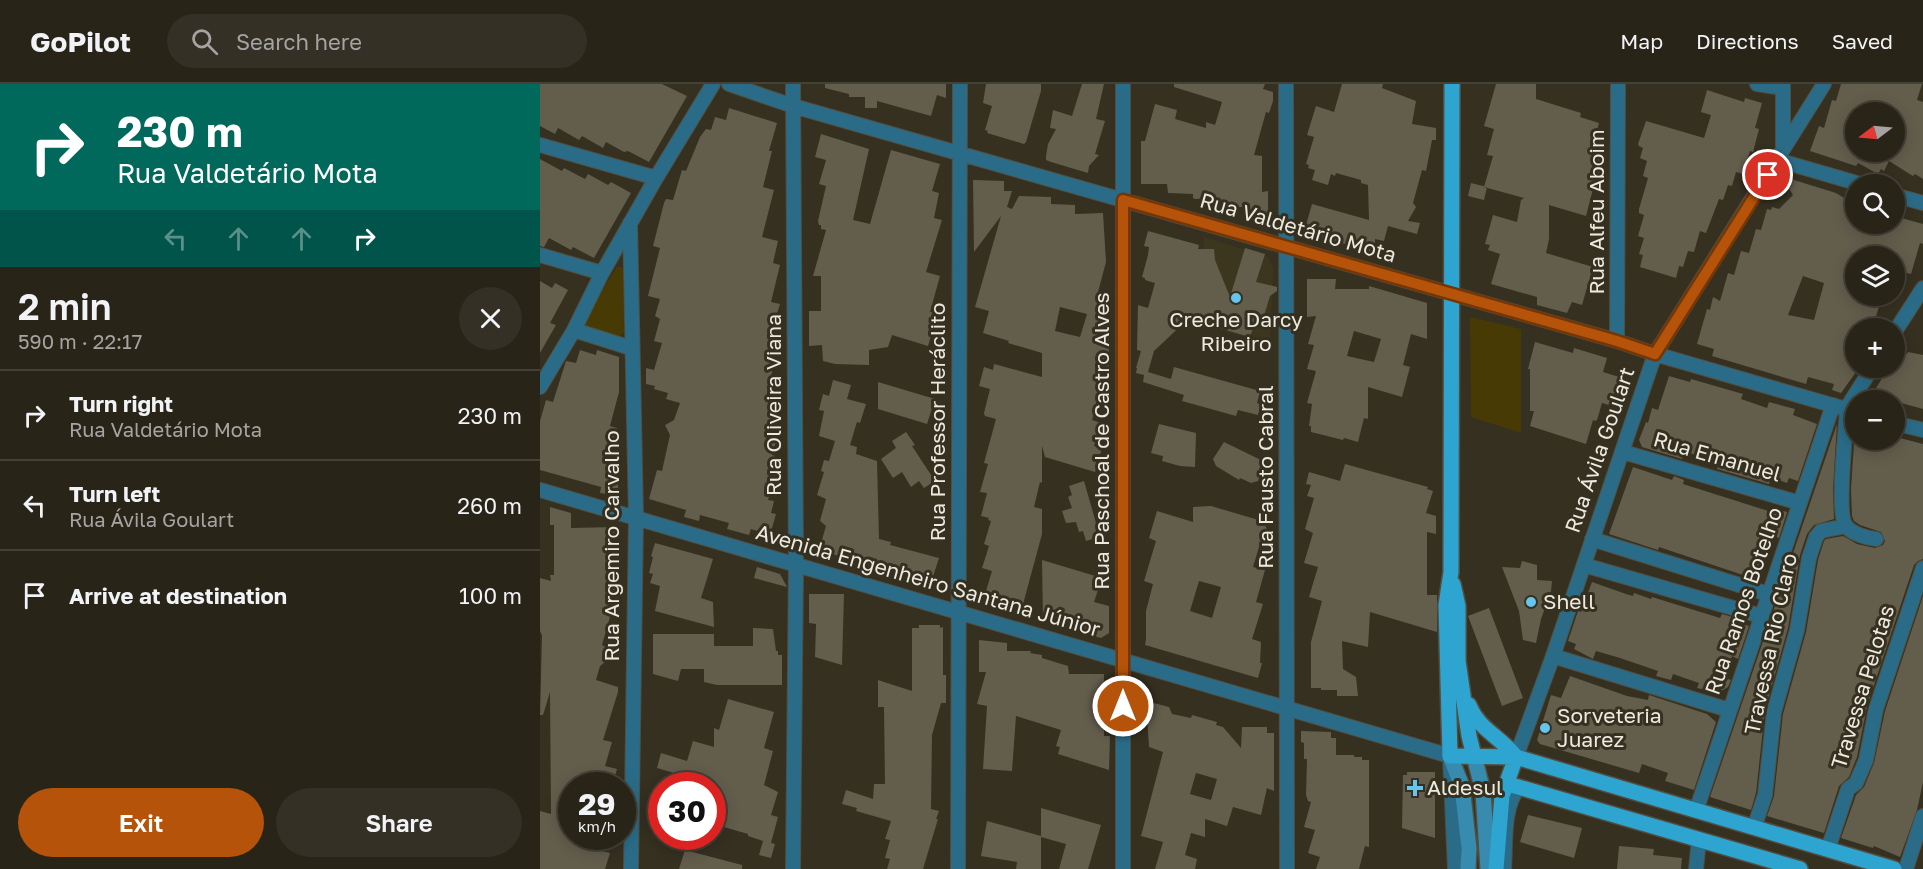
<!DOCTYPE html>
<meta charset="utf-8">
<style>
:root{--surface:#282418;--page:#343025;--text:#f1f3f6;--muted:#a5a4a2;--line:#444137;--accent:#b45309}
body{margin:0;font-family:"Golos Text",sans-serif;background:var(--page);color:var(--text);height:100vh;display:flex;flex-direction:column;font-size:22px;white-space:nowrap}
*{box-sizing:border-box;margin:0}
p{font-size:20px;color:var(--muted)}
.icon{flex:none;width:33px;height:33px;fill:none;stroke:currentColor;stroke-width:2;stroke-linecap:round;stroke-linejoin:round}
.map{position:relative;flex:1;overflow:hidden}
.details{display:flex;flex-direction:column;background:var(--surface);width:540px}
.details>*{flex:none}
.guide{background:#00695c;color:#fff;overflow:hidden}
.needle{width:39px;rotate:254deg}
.fabs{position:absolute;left:1305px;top:18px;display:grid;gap:12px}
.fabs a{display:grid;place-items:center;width:60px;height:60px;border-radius:50%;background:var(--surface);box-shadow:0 3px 15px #0003,0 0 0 2px var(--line);font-size:30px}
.speed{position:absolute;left:18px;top:688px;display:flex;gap:12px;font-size:30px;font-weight:700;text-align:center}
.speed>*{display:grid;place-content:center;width:78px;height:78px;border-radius:50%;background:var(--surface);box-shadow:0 3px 15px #0003,0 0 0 2px var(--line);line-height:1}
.speed small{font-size:15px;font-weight:400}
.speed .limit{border:9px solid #d22;background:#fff;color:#111}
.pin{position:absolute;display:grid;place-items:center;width:51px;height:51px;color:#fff;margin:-26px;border:3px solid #fff;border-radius:50%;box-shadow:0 2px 6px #0007}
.me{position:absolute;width:66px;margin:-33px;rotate:0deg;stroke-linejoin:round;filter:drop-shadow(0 0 4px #0008)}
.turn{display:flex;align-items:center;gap:21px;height:126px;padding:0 18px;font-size:27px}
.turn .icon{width:78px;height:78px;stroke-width:2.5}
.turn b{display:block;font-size:42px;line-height:51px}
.lanes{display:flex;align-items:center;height:57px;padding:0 18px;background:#0003;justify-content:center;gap:30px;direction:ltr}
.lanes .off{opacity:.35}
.round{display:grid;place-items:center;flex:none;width:63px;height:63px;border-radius:32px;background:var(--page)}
.summary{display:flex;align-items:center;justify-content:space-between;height:102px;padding:0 18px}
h1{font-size:36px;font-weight:600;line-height:45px}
.button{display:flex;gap:12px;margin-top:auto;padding:12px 18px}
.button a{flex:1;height:69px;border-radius:36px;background:var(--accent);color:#fff;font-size:24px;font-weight:600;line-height:69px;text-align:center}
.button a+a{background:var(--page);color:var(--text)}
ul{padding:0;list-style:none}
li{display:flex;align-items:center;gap:18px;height:90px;padding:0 18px;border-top:2px solid var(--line)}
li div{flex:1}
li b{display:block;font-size:22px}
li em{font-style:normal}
header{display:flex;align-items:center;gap:36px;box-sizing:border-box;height:84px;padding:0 30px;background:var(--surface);border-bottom:2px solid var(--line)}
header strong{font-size:28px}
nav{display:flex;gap:33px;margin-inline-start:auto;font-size:21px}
.search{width:420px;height:54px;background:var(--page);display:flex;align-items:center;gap:15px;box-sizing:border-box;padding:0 21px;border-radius:33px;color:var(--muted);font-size:22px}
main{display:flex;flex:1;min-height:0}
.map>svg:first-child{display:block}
</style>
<header>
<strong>GoPilot</strong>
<div class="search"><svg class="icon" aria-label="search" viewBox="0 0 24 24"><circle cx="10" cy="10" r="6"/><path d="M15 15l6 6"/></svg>Search here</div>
<nav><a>Map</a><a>Directions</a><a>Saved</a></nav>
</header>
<main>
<section class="details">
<div class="guide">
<div class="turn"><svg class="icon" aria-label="right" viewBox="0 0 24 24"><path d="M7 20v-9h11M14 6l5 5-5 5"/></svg><div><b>230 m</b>Rua Valdetário Mota</div></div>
<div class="lanes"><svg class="icon off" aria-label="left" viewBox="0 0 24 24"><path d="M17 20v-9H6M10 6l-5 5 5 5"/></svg><svg class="icon off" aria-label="ahead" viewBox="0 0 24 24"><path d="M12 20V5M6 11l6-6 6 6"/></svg><svg class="icon off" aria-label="ahead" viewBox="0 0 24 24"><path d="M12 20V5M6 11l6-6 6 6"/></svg><svg class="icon" aria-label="right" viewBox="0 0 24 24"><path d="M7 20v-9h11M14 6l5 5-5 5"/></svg></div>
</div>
<div class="summary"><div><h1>2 min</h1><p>590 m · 22:17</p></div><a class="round"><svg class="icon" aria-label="close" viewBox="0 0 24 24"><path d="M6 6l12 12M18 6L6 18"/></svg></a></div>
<ul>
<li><svg class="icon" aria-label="right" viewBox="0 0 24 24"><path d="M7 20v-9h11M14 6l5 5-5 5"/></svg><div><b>Turn right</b><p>Rua Valdetário Mota</p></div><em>230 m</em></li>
<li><svg class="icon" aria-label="left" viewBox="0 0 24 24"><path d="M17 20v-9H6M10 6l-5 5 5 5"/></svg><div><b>Turn left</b><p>Rua Ávila Goulart</p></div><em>260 m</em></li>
<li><svg class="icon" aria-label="arrive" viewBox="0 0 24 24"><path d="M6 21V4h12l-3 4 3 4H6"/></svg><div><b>Arrive at destination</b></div><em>100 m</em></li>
</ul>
<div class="button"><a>Exit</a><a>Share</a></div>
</section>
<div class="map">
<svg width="1383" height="785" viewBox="0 0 1383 785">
<rect width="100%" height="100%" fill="#353020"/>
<path fill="#3d361f" d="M664 153 728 173 733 184 730 259 660 241Z"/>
<path fill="#483a05" d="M77 183H81L83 185 84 248 78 254 44 243 43 238Z
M930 233 981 245V349L931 333Z"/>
<path fill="#635d4c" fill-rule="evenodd" d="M0 0H122L147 12 109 78 88 67 84 68 66 58 63 64 42 52 39 56 18 44 15 50 0 42Z
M285 0H406V14L397 11 391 32 337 17V24H325V13H309V10L285 4Z
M446 0H501V7L486 58 484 60 447 49 448 47 445 46 452 22 443 19Z
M542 0H564L556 35 565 37 555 70 559 71 549 82 548 89 511 78 506 76V72L508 60 516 45 510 44 513 26 532 32Z
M634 0H725L723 5 733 8V17L729 29 726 28 714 71 722 72V108L728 107V130H704V123H679V114L655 115 653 114V110L628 109 627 100H601V57H605L615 20 637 26 635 35 666 44V38L675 41 682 18 634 3Z
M802 0H843L842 4 876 17 872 40 896 44V56H892L886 87 882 86 873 119 876 123 868 137 880 139 877 150 848 142 844 157 835 155V169L764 148 772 120 829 136 828 101 821 99V96L796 89 795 92 791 90 788 101 772 96 775 86 768 84 769 81 766 80 774 53 767 51 776 22 794 28Z
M956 0H996V15L1041 29 1040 33 1059 39 1054 57 1061 59V67L1064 68 1061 103 1054 101 1046 132 1009 121V155L1006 169 1053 183 1042 221 1032 218 1027 229 997 221V213L951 200 960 170 948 166 950 161 945 160 953 131 977 138 981 116 984 114 944 103 953 72 947 71 954 45 944 42Z
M1301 0H1382L1377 16 1383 18V95L1375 90 1373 92 1349 77 1344 87 1341 85 1338 90 1318 79 1316 82 1270 67 1279 42 1284 44 1292 16 1296 17ZM1316 28H1354V68H1316Z
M1167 6 1204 18 1205 14 1222 19 1215 44 1219 45 1213 68 1210 67 1203 90 1196 88 1192 102 1188 101 1183 116 1179 115 1166 149 1160 147 1154 168 1148 167 1143 183 1139 182 1136 194 1100 183 1103 171 1099 170 1104 154 1098 152 1104 131 1099 129V125L1108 94 1103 92 1107 77 1100 74 1103 64 1099 62 1098 60 1106 37 1164 54 1171 31 1161 28Z
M189 24 237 39 229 67H232L223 103 234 106 222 153 238 157 233 179 240 181 231 218 240 220 233 242 239 244 232 267 237 268 231 292 236 294 229 318 237 320 230 344 239 347 232 371 235 372 229 396 234 397 228 416 234 417 231 429 236 430 230 451 211 445 209 451 187 445 189 439 160 431 159 437 144 433 146 426 109 415 117 386 122 387 130 351 125 341 134 336 140 319 126 315 128 309 114 305 115 302 106 300V284L114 286 122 259 114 257 120 235 115 232 120 215 108 212 120 164 113 162 124 119 126 115 133 116 142 86 146 87 160 53 166 45 171 46 175 33 186 36Z
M281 50 329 65 313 136 330 140 351 66 400 80 392 107 399 109 394 134 402 136 386 188 400 192 390 228H393L389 244 393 245 388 262 352 251 348 263 329 266V281L295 280 283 277 282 261 269 262V227H281V192H273L286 146 281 145V141H279L278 137 286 102 279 100 286 76 275 73Z
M0 75 22 87 24 84 45 95 48 90 68 101 71 98 91 109 54 174 33 163 31 166 9 154 4 163 0 162Z
M1241 92 1296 109 1316 121V140H1354V132L1383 140V160L1380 159 1371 190 1354 186V168L1353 172H1316V212H1342L1335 236 1332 235 1329 244H1316V288L1301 309 1292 306 1294 300 1268 293 1266 300 1172 272 1174 265 1157 260 1167 225 1170 226 1173 213 1180 217 1188 189 1194 191 1201 167 1209 169 1216 145 1221 146 1227 125 1231 126 1232 123 1239 125 1253 111ZM1263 192 1284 199 1274 236 1248 231Z
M433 96 464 97V107H472L467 123 472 125 479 112 511 113V120L535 121V130L563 129 566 178 558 208 565 210 558 234 569 237V289L566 288 552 336 561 339 554 362 562 364 555 388 505 373 502 362V399L500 398 494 423 502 425V450L482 524 470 520 469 525 443 517 452 487 442 484 449 462 444 460 451 437 448 436 449 434 441 432 447 409 440 408 448 380 444 379 456 335 445 332 444 329 450 305 439 302 444 283 453 286 454 280 502 293V269L468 259 469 257 443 249 449 227 435 223 461 132 434 168ZM520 223 547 230 540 253 515 247Z
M931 99 947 103 944 116 928 112Z
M608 147 659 161 658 165H674L675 176 690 213 705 164 725 170 716 198 737 203V207L730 212 723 235 720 234 717 242 714 241 710 253 648 235 614 267 608 288 631 295 634 283 720 307 717 319 721 320 718 331 698 326 696 332 642 317 644 311 603 298 604 291 596 289 597 284H596L601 267 597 266 598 221 608 224 615 199 605 196V194L602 193 608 171 609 163 604 162Z
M767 195H796L795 205H829V202L887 219V255L871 250 863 281 870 283 862 313 828 303V335L824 334 818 358 804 354 803 356 771 348V342H769L772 320 767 319 776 287 767 285 774 261 768 260 776 232 767 233ZM814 247 841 255 834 278 807 272Z
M0 197 12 204 15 199 28 206 10 239 16 241 0 269Z
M995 258 1033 269 1034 264 1067 274 1063 288 1092 297 1082 325 1062 319 1057 336 1055 337 1053 336 1046 360 990 342 994 327H990V285H988Z
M40 266 56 271 57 266 79 273V308L70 342 77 344 70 368 79 371 78 408 75 411 60 409 61 403 0 386V337L6 316 13 318 26 277 36 279Z
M1359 268 1367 270 1368 268 1383 271V325L1332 311 1347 286 1351 288 1354 284V278Z
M1129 292 1150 298 1151 295 1203 310 1201 315 1227 324 1229 318 1255 325 1253 331 1277 340 1258 397 1249 394 1247 399 1231 393 1229 400 1177 385 1179 380 1153 370 1144 368 1142 375 1102 363 1099 356 1106 338 1108 339 1112 324 1118 326Z
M293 296 311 301 307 315 326 320 320 339 317 338 310 361 317 363 316 370 337 377 339 455 351 458 350 461 399 474 391 499 347 485V492L328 486V481L279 466 286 442 280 437 286 415 277 411 284 388 281 387 284 376 289 377 295 357 279 352 284 327 279 326 283 310 289 312Z
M338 298 395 315 387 340 338 325Z
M619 340 656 349 655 383 640 382 622 377 623 372 611 369Z
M1297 340 1293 405 1294 435 1274 441 1267 450 1260 471 1248 544 1225 626 1216 709 1211 726 1170 713Z
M1315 344 1316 356 1360 354 1383 360V475L1378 477 1374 481 1327 622 1317 673 1309 693 1299 702 1284 749 1227 732 1234 712 1243 630 1266 548 1278 476 1284 457 1286 455 1303 452 1317 460 1335 464 1343 461 1345 457 1341 448 1320 441 1314 437 1312 432 1311 405Z
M366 348 375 361 372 362 395 397 384 404 379 397 371 403 362 388 353 394 341 375 356 364 352 357Z
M684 358 725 378 718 397 711 399 700 394 699 396 676 382 673 375Z
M805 380 888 403 887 405 893 407 886 429 896 432V450L887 448V511H897V548L830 528 828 563 802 557 803 585 816 593 818 612H797V606H781V604H771V558L782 517 769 513 778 483 764 479 773 449 765 445 774 414 767 412 771 401 766 400 769 388 800 397Z
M1093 383 1132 396 1134 392 1144 396 1143 400 1222 425 1238 430 1240 426 1247 428 1239 454 1230 451 1215 495 1119 463 1118 466 1069 450Z
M544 397 558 446H557L559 453 546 457 543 447 539 448 536 438 526 439 522 427 532 424 528 413 532 411 529 402Z
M671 422 722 437 729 448 722 453 713 483 725 486 716 518 723 520 712 555 721 558 720 579H722L718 594 605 561 606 555V527L613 500 604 497 616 457 609 454 617 427 653 438V423ZM659 497 681 503 672 534 650 527Z
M10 423 31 429V444L75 443 74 481H78V512L77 516 75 515 62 561 76 569 60 582 56 596 78 603V608L63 656 72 658 65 682 77 685 72 702H32V753H66L62 767 70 769 65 785H0V727L11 730 10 608 3 631H0L2 551 0 547V494L11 497 10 491H14V441H10Z
M115 459 173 475 161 514 173 518 174 543 115 527 120 502 110 499 113 490 109 489 113 473 111 472Z
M502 476 562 494 554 518 569 522V549L561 554 503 537Z
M982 477 997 481V496L1012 497 1011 507 1001 535 996 559 983 556 979 527 962 483 980 484Z
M217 483 240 490 247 503 214 494Z
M1052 498 1086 510 1093 512 1094 509 1111 515 1112 513 1180 534 1182 530 1202 536 1200 539 1209 542 1198 575 1192 572 1185 594 1191 596 1188 603 1178 609 1157 604 1159 599 1133 590 1131 596 1116 592 1118 587 1080 574 1056 567 1053 575 1034 565 1036 560 1028 557 1038 527 1041 528Z
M269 510H304L302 581 275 573 276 540 269 539Z
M1383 512V698L1377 726 1360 773 1334 762 1333 764 1301 754 1316 711 1324 703 1334 679 1345 627Z
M949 524 983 614 962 622 928 532Z
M379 541H400V544L403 543V591H406V619H401L392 651 391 725 399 727 396 735H398L383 785H347L350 775 345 774 350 756 345 755 351 737 316 727 317 724 302 720 306 706 333 715 334 700H345L344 623H338V596L372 607V544H379Z
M213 544 233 545 236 567H238V571H242V601H177L164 598V585H141L138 597 113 590V550H174V562H213Z
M439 556 467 559V567H491L490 569 502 571V574L528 582 529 590H564V652H570L569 686 518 670 520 663 516 662 521 646 476 632 472 687 443 685 447 622 437 620 446 588H439Z
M1030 592 1087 612 1108 616 1109 611 1167 630 1176 638 1154 706 1125 697 1128 689 1102 680 1099 689 1000 660 997 656 1011 611 1021 614Z
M188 615 234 628 224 664 233 667 224 701 238 708 231 731 238 733 231 759 235 760 231 774 219 771 223 757 226 758 208 752V750L184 743 186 738 174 739V702H130L134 689 117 684 121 669 147 677 153 657 174 663V644L179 646Z
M606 617 629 623 632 630 651 634 652 631 677 638 676 641 683 643 701 664 702 643H727V649H734V707L727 704 721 731 693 723 687 742 665 735V753L651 749 645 771 657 775 655 785H615L623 758 601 752 623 668 609 663ZM656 689 677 695 671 716 650 710Z
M761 647 791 648V654H796V671H814V673H822V676H829V763L825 762 819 785H776L780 773 768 769 775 746 764 743 771 718 768 717 766 711 767 675H764V659L761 658Z
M867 688H895V754L862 744 863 691H867Z
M501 724 561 741 548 785H519L526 760 501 753V785H476L477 778 441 772 447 737 501 752Z
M988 731 1042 744 1034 774 980 758Z
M122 753H158L154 766 122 756Z
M1079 762 1114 765 1113 771 1142 774 1141 785H1077Z
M145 766 202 781V785H139Z"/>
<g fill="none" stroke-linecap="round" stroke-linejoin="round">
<g stroke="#524e3f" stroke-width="16">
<path id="street" d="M189 0 253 22 1077 257 1115 270 1316 328
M253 0 256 481 253 785
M583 0V785
M746 0 747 785
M1217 0 1243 4
M1243 0V64
M0 61 116 94
M1237 76 1320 100
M1354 111 1383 119
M90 139 96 433 91 785
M0 171 62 189
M34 246 91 264
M1354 249 1383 204
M1077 257 1078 0
M0 303 34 246 62 189 116 94 173 0
M1306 325 1332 284
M1307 326C1306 346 1296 429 1306 442 1312 450 1327 454 1336 455
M1354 339 1383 346
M1083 368 1260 419
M0 406 910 672 915 785
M1052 455 1228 510
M1044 481 1221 532
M1013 572 1189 626
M976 673 1013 572 1115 270 1284 0
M1156 727 1293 321
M1214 744 1225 711 1234 628 1257 546 1269 474 1276 453 1281 447 1306 442
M1288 765 1308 705 1316 699 1326 676 1336 625 1383 484
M418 785 420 0
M964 785C966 759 962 724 979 703
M1156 785 1159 755
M1366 785 1383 732"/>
</g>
<g stroke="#524e3f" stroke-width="18">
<path id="secondary" d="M910 672 922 702 929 764 928 785
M934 672 943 707 948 785"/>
</g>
<g stroke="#524e3f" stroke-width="18">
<path id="primary" d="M912 0 911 488 906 521 910 672 976 673 1354 785
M913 500 918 522V577L929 652 934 672
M929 621C939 646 960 652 976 673
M968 700 1260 785
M956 785 962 712 976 673"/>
</g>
<use href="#street" stroke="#2a6c88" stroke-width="14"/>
<use href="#secondary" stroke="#378bae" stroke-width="15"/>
<use href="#primary" stroke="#2ea4d1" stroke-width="15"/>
</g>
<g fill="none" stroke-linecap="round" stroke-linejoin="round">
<g stroke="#753606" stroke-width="15">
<path id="route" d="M583 622V116L1077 257 1115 270 1228 91"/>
</g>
<use href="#route" stroke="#b45309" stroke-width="10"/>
</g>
<g fill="#65c5ee" stroke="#353020" stroke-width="2">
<circle cx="696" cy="214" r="6"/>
<circle cx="991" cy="518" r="6"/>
<circle cx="1005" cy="644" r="6"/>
<path d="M872 695h6v6h6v6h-6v6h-6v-6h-6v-6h6z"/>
</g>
<g text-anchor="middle" stroke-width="6" stroke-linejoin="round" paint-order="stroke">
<g font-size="21" fill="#ece9df" stroke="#353020">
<text transform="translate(1057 128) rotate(-90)" y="7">Rua Alfeu Aboim</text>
<text transform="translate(758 144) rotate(16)" y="7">Rua Valdetário Mota</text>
<text transform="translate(234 321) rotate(-90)" y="7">Rua Oliveira Viana</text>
<text transform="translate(398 338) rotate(-90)" y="7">Rua Professor Heráclito</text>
<text transform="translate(562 357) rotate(-90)" y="7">Rua Paschoal de Castro Alves</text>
<text transform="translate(1060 366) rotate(-71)" y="7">Rua Ávila Goulart</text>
<text transform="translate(1177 373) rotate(16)" y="7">Rua Emanuel</text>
<text transform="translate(726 393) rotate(-90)" y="7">Rua Fausto Cabral</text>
<text transform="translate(72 462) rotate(-90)" y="7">Rua Argemiro Carvalho</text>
<text transform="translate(388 497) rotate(16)" y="7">Avenida Engenheiro Santana Júnior</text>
<text transform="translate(1204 517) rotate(-71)" y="7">Rua Ramos Botelho</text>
<text transform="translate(1231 560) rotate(-78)" y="7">Travessa Rio Claro</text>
<text transform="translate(1323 603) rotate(-73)" y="7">Travessa Pelotas</text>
</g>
<g font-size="21" fill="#ece9df" stroke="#353020" text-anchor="start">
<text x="696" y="243" text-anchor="middle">Creche Darcy<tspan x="696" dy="24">Ribeiro</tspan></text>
<text x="1003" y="525">Shell</text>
<text x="1017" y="639">Sorveteria<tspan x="1017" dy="24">Juarez</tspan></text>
<text x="887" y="711">Aldesul</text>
</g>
</g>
</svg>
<div class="fabs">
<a><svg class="needle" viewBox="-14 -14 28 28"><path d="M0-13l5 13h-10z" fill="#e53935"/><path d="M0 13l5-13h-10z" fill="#a5a4a2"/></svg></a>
<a><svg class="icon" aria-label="search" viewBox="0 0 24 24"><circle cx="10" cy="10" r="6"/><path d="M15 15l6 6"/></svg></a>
<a><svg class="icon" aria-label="layers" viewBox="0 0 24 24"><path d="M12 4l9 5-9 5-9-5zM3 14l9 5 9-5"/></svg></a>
<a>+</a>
<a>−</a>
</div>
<div class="speed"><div>29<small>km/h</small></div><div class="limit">30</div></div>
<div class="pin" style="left:1228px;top:91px;background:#d93025"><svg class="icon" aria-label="arrive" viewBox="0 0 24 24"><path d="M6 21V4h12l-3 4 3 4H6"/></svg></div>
<svg class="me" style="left:583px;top:622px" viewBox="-20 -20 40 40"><circle r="17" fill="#b45309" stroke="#fff" stroke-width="3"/><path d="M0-11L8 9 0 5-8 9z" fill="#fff"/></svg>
</div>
</main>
